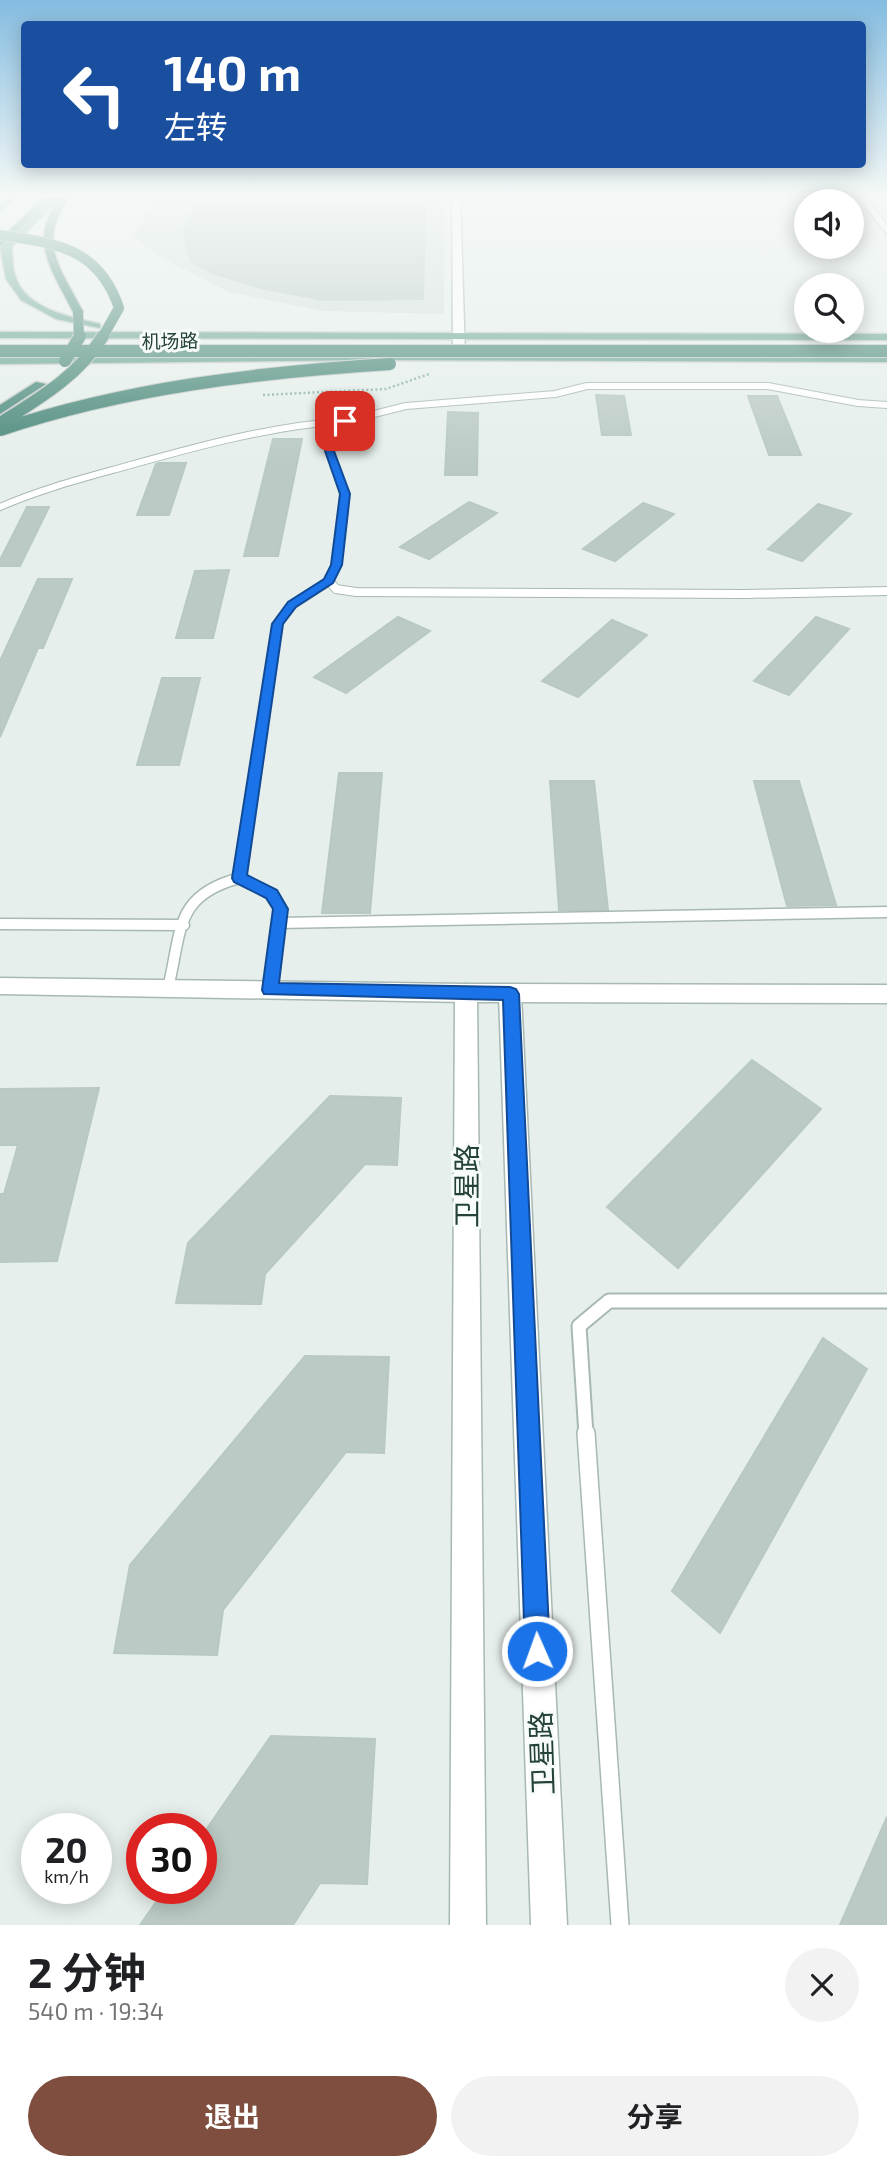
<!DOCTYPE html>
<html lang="zh">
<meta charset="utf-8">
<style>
:root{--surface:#fff;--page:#f2f2f2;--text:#202124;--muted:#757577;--accent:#7f4e3f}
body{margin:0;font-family:"Exo 2","Noto Sans SC",sans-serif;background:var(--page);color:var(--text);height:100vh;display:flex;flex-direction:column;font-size:26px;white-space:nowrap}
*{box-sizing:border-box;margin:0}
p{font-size:23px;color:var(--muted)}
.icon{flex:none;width:38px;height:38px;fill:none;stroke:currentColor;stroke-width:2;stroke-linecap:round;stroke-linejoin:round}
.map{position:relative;height:1925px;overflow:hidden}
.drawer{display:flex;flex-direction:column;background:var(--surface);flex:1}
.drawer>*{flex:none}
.hud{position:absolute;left:21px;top:21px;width:845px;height:147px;border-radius:7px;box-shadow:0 4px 18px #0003;background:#1a4fa0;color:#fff;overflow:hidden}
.controls{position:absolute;left:794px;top:189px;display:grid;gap:14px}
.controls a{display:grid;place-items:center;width:70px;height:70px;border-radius:50%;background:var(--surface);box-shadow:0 4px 18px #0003;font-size:35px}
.speed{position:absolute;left:21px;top:1813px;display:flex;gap:14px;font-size:35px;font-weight:700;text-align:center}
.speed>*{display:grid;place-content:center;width:91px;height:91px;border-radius:50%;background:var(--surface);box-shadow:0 4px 18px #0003;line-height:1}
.speed small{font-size:18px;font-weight:400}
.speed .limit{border:10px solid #d22;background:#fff;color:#111}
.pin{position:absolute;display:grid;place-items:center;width:60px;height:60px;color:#fff;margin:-30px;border-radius:14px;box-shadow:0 4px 10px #0006}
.me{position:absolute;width:77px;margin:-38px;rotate:358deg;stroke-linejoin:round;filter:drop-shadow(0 0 5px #0008)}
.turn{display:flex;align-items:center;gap:24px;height:147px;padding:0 28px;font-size:32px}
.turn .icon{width:91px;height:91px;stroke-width:2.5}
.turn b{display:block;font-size:49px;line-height:60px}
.round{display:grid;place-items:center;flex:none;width:74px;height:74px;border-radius:37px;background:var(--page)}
.summary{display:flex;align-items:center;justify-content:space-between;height:119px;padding:0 28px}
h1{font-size:42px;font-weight:700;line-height:52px}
.cta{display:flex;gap:14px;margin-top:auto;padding:14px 28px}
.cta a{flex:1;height:80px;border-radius:42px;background:var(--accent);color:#fff;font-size:28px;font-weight:700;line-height:80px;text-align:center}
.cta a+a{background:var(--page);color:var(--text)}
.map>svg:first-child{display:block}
</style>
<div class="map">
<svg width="887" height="1925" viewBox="0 0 887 1925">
<rect width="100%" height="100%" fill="#e6efeb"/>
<path fill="#d4dfda" d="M445 198 444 314 322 311 229 292 160 257 132 236 157 199Z"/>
<path fill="#bbcac4" stroke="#b8c9c2" stroke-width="2" d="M425 203 423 299 323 300 261 288 212 273 191 261 183 231 197 204Z
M596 395 624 396 631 435H602Z
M748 396H777L801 455H769Z
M448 412 478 413 477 475H445Z
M273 439H302L278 556H244Z
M159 463H186L169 515H137L156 464Z
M469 502 497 513 429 559 400 547Z
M643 503 674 514 615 561 583 549Z
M818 504 851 514 802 561 768 549Z
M27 507H49L20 566H0V560Z
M229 570 213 638H176L195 571Z
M38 579H72L43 648H38L0 737V661Z
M398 617 430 631 346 693 314 677Z
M816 617 849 629 789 695 754 681Z
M612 620 647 635 578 697 542 681Z
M162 678H200L179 765H137Z
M339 773H382L370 913H322Z
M550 781H594L608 910H559Z
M754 781H799L836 905 787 906Z
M752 1060 821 1109 678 1268 607 1207Z
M99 1088 57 1261 0 1262V1194H4L18 1145H0V1089Z
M330 1096 401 1098 397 1165 365 1164 265 1274 261 1304 176 1303 188 1243Z
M823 1338 867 1369 720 1633 672 1591Z
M305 1356 389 1357 384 1453 346 1452 223 1610 217 1655 114 1653 130 1565Z
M271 1736 375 1739 367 1884 320 1883 293 1925H140L166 1888H201V1837Z
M887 1817V1925H840Z"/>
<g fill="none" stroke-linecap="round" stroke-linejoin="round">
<g stroke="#a8b8b2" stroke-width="8">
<path id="service-far4" d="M0 507C41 489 84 478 127 466 199 446 270 426 346 421
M342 520 345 494 330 451 332 436 346 421 406 406 555 394 587 386H768L858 403 887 405"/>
</g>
<g stroke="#a8b8b2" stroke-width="10">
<path id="service-far3" d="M329 581 336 589 356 592 746 594 887 591
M259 753 278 624 292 605 329 581 336 565 342 518"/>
</g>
<g stroke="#a8b8b2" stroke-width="13">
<path id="service-far2" d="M240 878 259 751
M279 923 887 912
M0 924 184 925
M168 988C182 931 174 895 240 878L272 894 280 909 270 990"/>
</g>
<g stroke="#a8b8b2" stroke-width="17">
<path id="service-far1" d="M586 1435 579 1326 609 1301H887"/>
</g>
<g stroke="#a8b8b2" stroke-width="20">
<path id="service" d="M586 1433 620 1925"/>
</g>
<g stroke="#a8b8b2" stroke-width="3">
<path id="minor" d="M452 194H460L465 357 459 360 453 357Z
M466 984 474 987 477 993 486 1925H450L455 993 458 987Z
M510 985 518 988 521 994 567 1925H531L499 994 502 988Z"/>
</g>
<g stroke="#a8b8b2" stroke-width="3">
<path id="tertiary" d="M855 194H864L887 225V234Z
M0 978 466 984 887 985V1003L466 1002 0 994Z"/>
</g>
<g stroke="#c2cac8" stroke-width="3">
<path id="primary" d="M11 194H20L0 212V204Z
M55 194H64L12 247C13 256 12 266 15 275 24 309 71 317 100 324V328L56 319 21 300 6 279 0 248Z
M0 332 887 334V340L0 338Z
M370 354 887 356V362L370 360 0 364V358Z"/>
</g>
<g stroke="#c2cac8" stroke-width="3">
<path id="trunk" d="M48 194H57L0 247V239Z
M63 194H72C35 242 60 266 83 312L78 315 73 312C51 268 26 239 63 194Z
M36 382 46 384 0 414V405Z"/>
</g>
<path stroke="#86b3a5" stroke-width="2.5" stroke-dasharray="2 2.5" stroke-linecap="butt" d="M263 395 386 389 429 374"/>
<use href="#service-far4" stroke="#fff" stroke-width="6"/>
<use href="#service-far3" stroke="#fff" stroke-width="8"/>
<use href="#service-far2" stroke="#fff" stroke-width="10"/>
<use href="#service-far1" stroke="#fff" stroke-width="13"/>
<use href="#service" stroke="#fff" stroke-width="17"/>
<use href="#minor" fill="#fff" fill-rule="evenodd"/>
<use href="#tertiary" fill="#fff" fill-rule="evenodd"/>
<use href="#primary" fill="#6aa596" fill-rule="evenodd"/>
<use href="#trunk" fill="#4c8a7c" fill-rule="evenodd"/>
<g stroke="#c2cac8" stroke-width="11" stroke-linecap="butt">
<path id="trunk-bridge-far1" d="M0 235C56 243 99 248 119 308L102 338
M78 312 79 338"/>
</g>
<g stroke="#c2cac8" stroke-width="14" stroke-linecap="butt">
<path id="trunk-bridge" d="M0 351H887
M65 361 80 336
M2 422C40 398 79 375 103 336
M0 430C124 388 260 372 390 364"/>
</g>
<use href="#trunk-bridge-far1" stroke="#4c8a7c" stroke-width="10"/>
<use href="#trunk-bridge" stroke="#4c8a7c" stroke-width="12"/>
</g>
<linearGradient id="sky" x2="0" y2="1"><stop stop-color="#84bce0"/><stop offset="0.42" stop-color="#f4f8f6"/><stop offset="1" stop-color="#f4f8f6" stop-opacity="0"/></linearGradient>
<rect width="887" height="464" fill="url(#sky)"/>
<path fill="#1a73e8" stroke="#114b97" stroke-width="2" d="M342 419 350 421 336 437 334 451 350 494 342 565 333 583 296 607 283 624 247 875 277 890 288 909 279 983 510 987 516 989 519 994 550 1651 546 1659 537 1663 529 1659 525 1651 503 1000 264 994 262 990 273 909 266 898 234 882 232 878 272 624 288 602 324 579 331 565 340 494 325 451 327 436Z"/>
<g text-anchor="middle" stroke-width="6" stroke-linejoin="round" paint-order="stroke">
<g font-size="19" fill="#24423a" stroke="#f7fbf9">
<text transform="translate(170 341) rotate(-1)" y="7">机场路</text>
</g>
<g font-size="28" fill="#24423a" stroke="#f7fbf9">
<text transform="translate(467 1186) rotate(-90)" y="10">卫星路</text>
<text transform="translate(542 1753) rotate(-92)" y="10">卫星路</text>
</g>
</g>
</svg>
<div class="controls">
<a><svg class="icon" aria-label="sound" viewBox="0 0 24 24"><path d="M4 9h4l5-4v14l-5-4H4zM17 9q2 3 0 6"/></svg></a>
<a><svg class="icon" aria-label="search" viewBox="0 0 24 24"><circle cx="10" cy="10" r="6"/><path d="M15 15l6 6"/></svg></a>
</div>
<div class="speed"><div>20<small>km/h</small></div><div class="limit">30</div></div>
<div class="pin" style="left:345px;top:421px;background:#d93025"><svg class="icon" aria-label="arrive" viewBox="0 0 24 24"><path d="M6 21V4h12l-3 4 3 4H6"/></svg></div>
<svg class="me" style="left:537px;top:1651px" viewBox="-20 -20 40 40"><circle r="17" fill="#1a73e8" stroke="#fff" stroke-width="3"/><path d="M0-11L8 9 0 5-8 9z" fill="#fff"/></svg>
<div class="hud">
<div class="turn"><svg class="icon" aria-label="left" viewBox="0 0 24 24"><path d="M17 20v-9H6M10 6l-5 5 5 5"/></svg><div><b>140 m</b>左转</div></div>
</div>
</div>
<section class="drawer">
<div class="summary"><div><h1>2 分钟</h1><p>540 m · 19:34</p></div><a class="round"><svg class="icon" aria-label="close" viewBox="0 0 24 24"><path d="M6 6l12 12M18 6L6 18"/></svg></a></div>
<div class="cta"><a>退出</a><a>分享</a></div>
</section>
